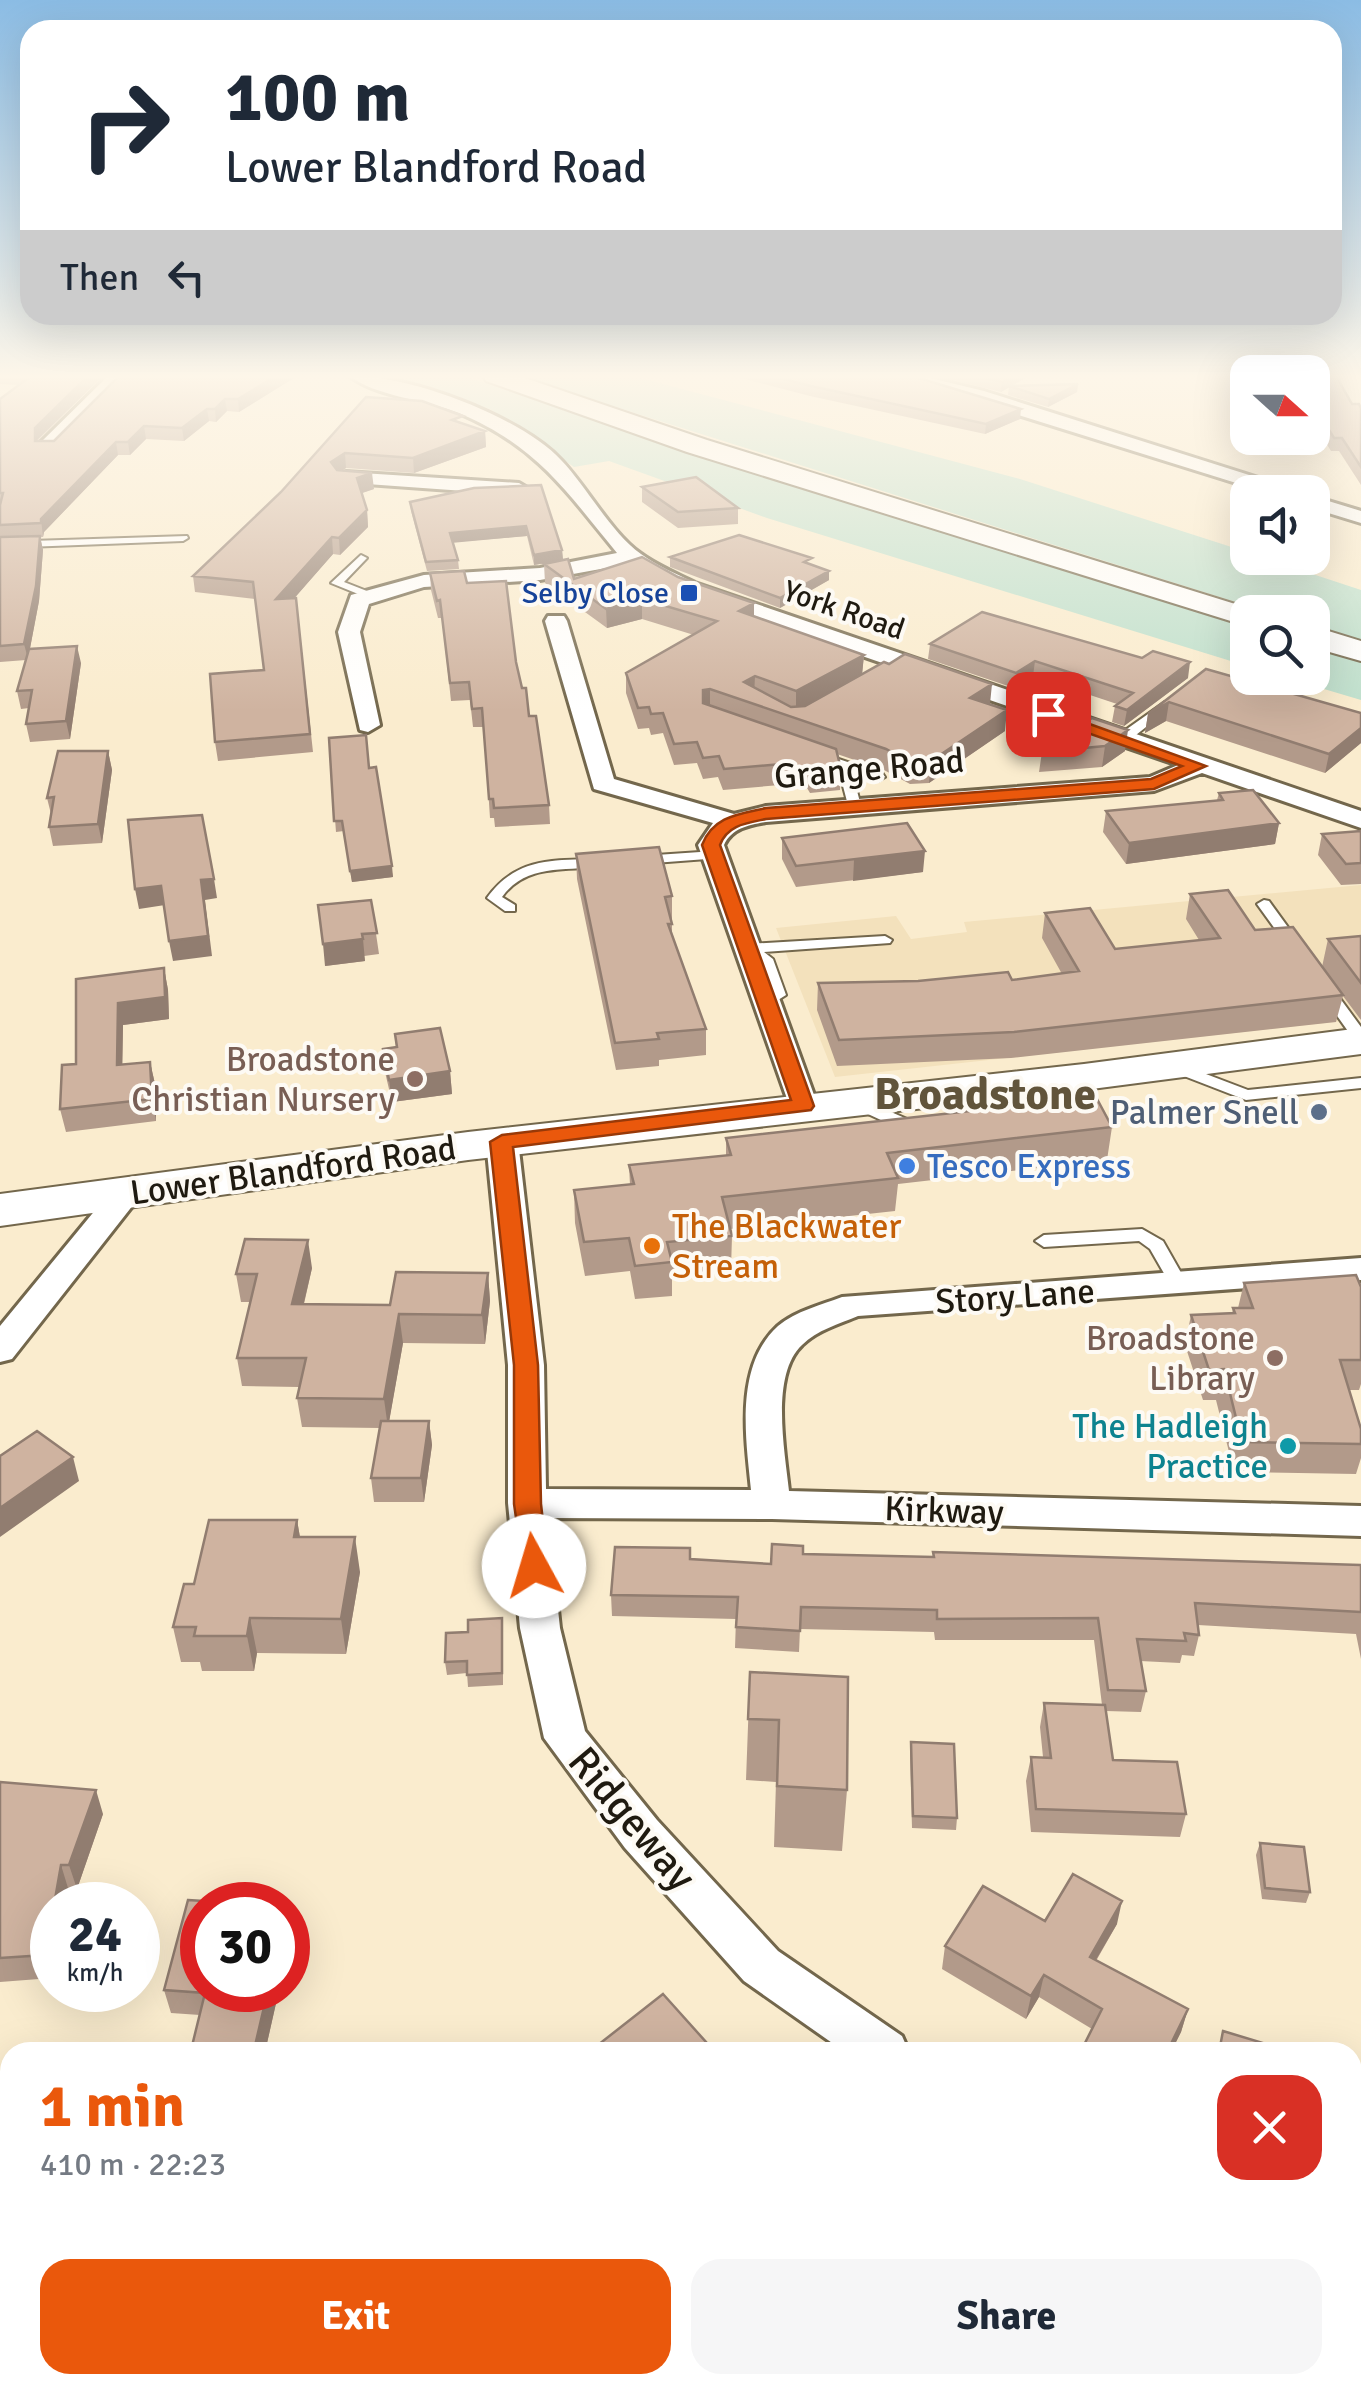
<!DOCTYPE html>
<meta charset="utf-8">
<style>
:root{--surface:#fff;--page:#f6f6f7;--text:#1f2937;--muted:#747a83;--accent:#ea580c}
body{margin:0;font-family:Signika,sans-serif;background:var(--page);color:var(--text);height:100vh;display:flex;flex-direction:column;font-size:38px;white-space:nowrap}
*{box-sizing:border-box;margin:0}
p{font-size:32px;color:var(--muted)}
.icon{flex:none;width:55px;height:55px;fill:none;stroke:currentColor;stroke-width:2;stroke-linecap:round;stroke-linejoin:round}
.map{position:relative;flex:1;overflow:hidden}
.side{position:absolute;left:0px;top:2042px;width:1362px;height:352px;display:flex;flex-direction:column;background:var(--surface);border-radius:30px 30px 0 0;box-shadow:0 10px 40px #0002}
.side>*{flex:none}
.guide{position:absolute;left:20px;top:20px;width:1322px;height:305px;border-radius:30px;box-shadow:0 10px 40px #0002;background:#fff;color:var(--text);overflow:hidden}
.needle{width:65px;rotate:111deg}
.buttons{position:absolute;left:1230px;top:355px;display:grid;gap:20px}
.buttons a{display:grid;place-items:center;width:100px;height:100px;border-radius:20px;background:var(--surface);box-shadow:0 10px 40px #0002;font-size:50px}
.speed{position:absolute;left:30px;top:1882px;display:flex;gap:20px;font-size:50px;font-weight:700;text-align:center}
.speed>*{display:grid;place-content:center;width:130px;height:130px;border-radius:50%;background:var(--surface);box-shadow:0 10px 40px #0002;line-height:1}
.speed small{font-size:25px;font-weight:400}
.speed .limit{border:15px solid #d22;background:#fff;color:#111}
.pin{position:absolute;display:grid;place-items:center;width:85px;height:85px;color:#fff;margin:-42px;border-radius:20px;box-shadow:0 5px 15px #0006}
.me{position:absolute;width:110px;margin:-55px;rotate:354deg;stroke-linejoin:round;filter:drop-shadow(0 0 8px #0008)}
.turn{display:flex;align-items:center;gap:35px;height:210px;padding:0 40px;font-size:45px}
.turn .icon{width:130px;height:130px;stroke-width:2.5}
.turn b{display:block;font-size:70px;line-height:85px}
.then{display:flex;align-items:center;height:95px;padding:0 40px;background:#0003;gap:20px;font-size:38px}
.round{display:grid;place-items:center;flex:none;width:105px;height:105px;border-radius:30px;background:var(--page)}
.overview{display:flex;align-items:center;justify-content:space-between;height:170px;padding:0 40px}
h1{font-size:60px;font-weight:800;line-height:75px;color:var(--accent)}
.action{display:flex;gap:20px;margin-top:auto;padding:20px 40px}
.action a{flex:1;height:115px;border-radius:30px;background:var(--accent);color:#fff;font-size:40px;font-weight:800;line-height:115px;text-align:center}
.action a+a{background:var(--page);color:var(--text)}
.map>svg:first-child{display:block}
</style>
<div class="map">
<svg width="1361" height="2393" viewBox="0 0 1361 2393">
<rect width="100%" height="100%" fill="#faecce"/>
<path fill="#f3e1bc" d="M1361 885V1019L835 1077 776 928 896 916 911 939 967 932 964 922Z"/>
<path fill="#bfe0cd" d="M387 376H463L1247 626V666L767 518 609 461 574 467 490 409Z
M517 376H633L1020 479 1247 552 1248 558H1264L1361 590V642L1313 627 1312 612H1267Z
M1313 646 1361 660V700L1287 678H1312Z"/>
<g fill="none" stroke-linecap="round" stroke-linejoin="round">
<g stroke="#73674c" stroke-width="4">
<path id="lane" d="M187 536 188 538 183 541 0 548V542Z
M361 555 367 558 344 582 372 593V597L368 598 331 583Z
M1165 702 1169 703V709L1127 742H1117V736Z
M818 752 883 774 885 777 878 781 852 772 861 806 854 810 849 809 838 767 813 759 811 756Z
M715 851 720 852V858L641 864 634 860 641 856Z
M600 859 607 863 605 866C568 872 527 862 502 897L515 905V911H505L487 898C516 857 554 860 600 859Z
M1264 900 1269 901 1298 941 1300 944 1298 947H1288L1257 904Z
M885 936 892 940 890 943 764 952 773 959 786 995 778 1000 770 995 758 961 739 949 747 944Z
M1326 984 1331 986 1361 1027V1043L1355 1041 1318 989Z
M1177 1063 1248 1090 1361 1078V1088L1246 1100 1171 1071 1169 1068 1171 1065Z
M861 1099 921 1125 923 1129 915 1134 909 1133 855 1108 853 1104 855 1100Z
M1142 1229 1163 1241 1188 1285 1185 1289H1173L1150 1249 1139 1241 1044 1247 1035 1241 1044 1235Z"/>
</g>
<g stroke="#73674c" stroke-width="6">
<path id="street" d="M108 376H127L54 451H40V443Z
M350 376C408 374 521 417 561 460 587 487 611 533 641 554 657 566 677 574 695 583L1361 811V828L1202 773 1154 791 766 822C749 825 732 828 724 845L818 1106 814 1113H792L698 845 713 823 594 789 545 621 548 616H564L567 621 614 779 734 814 766 806 1150 777 1178 765 679 593 628 564 540 580 424 587 369 604 360 632 380 725 368 732 360 730 338 632 351 595 424 575 540 568 617 553C566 491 537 446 459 413 428 400 374 396 350 376Z
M893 376H922L984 391 1290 488 1293 492H1265Z
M346 472 519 483 529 489 519 495 339 482 336 478Z
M1312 496 1361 511V523L1312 508Z
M502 1131 513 1134 518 1141 544 1365 546 1489 751 1490C746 1439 734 1366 778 1326 796 1311 821 1305 842 1297L1361 1258V1280L858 1316C839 1324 817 1330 802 1345 770 1375 785 1452 789 1491L1361 1506V1536L772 1519 548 1518 560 1628 585 1731 657 1820 778 1951 902 2036 909 2052H845L744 1981 625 1848 544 1738 520 1628 508 1503V1365L486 1141 491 1134Z
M126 1183 137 1186 142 1193 137 1200 12 1359 0 1362V1326L115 1186Z
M1352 2275 1361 2278V2330L1352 2328Z"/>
</g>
<g stroke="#73674c" stroke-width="4">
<path id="secondary" d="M483 376H519L707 440 1261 612H1248V625L1237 623 687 452 486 381Z
M1312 626 1361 641V661L1312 647Z
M1361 1028V1054L1084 1090 468 1160 0 1226V1194L468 1132 1084 1064Z"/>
</g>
<use href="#lane" fill="#fff" fill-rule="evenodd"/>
<use href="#street" fill="#fff" fill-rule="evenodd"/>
<use href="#secondary" fill="#fff" fill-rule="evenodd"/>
</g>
<path fill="#b29a8a" d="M0 376H103L37 441H54L297 376 239 412 227 411 216 422 209 421 184 441 146 439 130 455H118L44 532 43 537H40L43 550 39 601 30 648 81 663 70 739 30 742 26 724 29 708 21 709 17 691 26 660 0 662V399L18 385 0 384Z
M733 376H912L1020 419 985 434 810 396Z
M936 376H1029L1011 386 1078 384 1077 392 1048 407 1008 395 1009 387 1001 392Z
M1312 376 1352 404 1361 408V485L1339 451H1331L1312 420Z
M366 397 463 424 485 431 486 447 414 473 346 468 343 470 374 489 362 493 367 510 368 527 340 555 333 554 294 598 298 615 313 752 218 761 215 742 264 670 255 599 195 592 193 576 281 492Z
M642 487 738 508V524L678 528 642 502Z
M474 488 562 550 563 560 534 565 527 536 453 542 458 560 459 569 427 571 411 511 410 502Z
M670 557 812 565 829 580 780 608 670 567Z
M544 564 574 579 678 577 754 616 864 655 862 674 990 704 1005 731 929 783 910 784 884 770 837 754 841 769 840 790 810 793 807 788 794 789 792 784 723 790 718 777 703 779 697 763 674 765 663 733 651 735 649 728 638 729 626 693V673L694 635 642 619 607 628 545 583Z
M430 573 467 583 516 662 549 805 550 824 495 827 494 818H490L484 727H473L470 700 451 701 442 618H438L431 590Z
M930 644 1142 658 1188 678 1124 726 1112 722 1115 706 1117 704 1033 676 1014 688 928 659Z
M1206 669 1361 713V743L1325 773 1166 721 1145 733 1148 714Z
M1092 718 1125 751 1102 767 1039 772 1042 752Z
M329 738 369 768 393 877 352 882 344 831 336 832Z
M108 751 112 770 102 843 53 846 49 827 51 814 47 798Z
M1219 793 1279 823 1275 844 1126 864 1103 832 1106 811 1217 800Z
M1361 831V884L1341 885 1318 855 1322 834Z
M782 838 923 872 796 887 782 859Z
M576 854 672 896V936L706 1029V1055L659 1060V1066L616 1070 577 879Z
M1190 894 1322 967 1328 939 1361 936V1020L1343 996 1336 1022 1011 1058 837 1066 817 1010 818 983 1012 980 1062 974 1042 938 1045 913 1115 949 1199 940 1186 919Z
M371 900 379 954 364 956 365 961 325 966Z
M164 968 168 990 169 1019 123 1025 122 1065 150 1062 155 1084 156 1121 66 1132 60 1109 76 1064Z
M395 1034 450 1071 452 1094 392 1102 385 1072 383 1049 396 1047Z
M1112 1127 1107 1160 898 1184 895 1211 730 1229 732 1236 731 1269 672 1276V1296L635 1299 630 1271 585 1276 575 1223 574 1190 630 1185 629 1165 726 1155V1138Z
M312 1268 304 1304 390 1305 488 1273 490 1301 485 1344 403 1343 389 1421H429L432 1445 424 1502H374L371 1478 380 1428 302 1427 297 1398 299 1387 242 1386 237 1358 250 1302H241L236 1274Z
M1244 1283 1361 1287V1384L1359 1390H1349L1361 1429V1458L1356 1474 1234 1472 1216 1400H1203L1185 1345 1191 1315 1232 1314 1233 1308H1238Z
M297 1520 300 1537 360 1572 346 1654 257 1653 254 1671H202L200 1662H181L173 1627 194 1584Z
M933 1552 1361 1565V1659L1356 1634 1198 1625 1199 1635 1194 1656 1182 1655 1180 1663 1140 1661 1146 1691 1141 1712 1106 1711 1113 1760 1186 1814 1180 1837 1031 1832 1026 1781 1031 1757H1043L1040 1727 1044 1703 1102 1705 1094 1640H935L934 1632 800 1629 799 1652 735 1648 736 1619 612 1616 611 1595 690 1559 771 1564 803 1554 933 1557Z
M503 1631V1685L468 1687 467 1673 447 1675 445 1662Z
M750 1672 847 1790 842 1851 774 1847 776 1782 746 1780Z
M911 1742 957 1818 956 1830 912 1828 910 1754Z
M0 1782 103 1814 77 1889 68 1888 52 1905V1978L0 1982Z
M1260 1843 1310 1892 1306 1903 1262 1899 1256 1855Z
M1045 1921 1117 1924 1096 1961 1188 2009 1181 2032 1171 2052H1083L1085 2043 1092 2029 1039 1997 1026 2019 942 1969 945 1946Z
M164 1990H279L265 2052H195L192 2046 200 2015 171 2013Z"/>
<path fill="#917d70" d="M88 376H103L37 440 35 441V428Z
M276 376H297L239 412 238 399Z
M1013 376H1029L1001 392 1002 382Z
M1078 384 1077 392 1048 407 1049 399Z
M225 399 227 411 216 422 215 409Z
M207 409 209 421 184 441 182 428Z
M1021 409 1020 419 985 434 986 424Z
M144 426 146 439 130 455 128 442Z
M485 431 486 447 414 473 413 458Z
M116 442 118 455 44 532 43 537 41 519Z
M345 453 346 468 332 477 331 462Z
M372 473 374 489 359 494 357 478Z
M367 510 368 527 340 555 339 538Z
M526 526 527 536 451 543 450 533Z
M40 536 43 550 39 601 28 659 24 644Z
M332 537 333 554 278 617 276 599Z
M562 550 563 560 534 565V555Z
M829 571V580L780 608V598Z
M642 599V619L607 628 606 609Z
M754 603V623L739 611Z
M77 646 81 663 70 739 66 721Z
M864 655 862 675 796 712V691Z
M1035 661 1033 676 1014 688 1016 673Z
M1190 662 1188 678 1124 726 1127 710Z
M755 676 754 696 744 682Z
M992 684 990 704 970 698Z
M710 689V709L703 710V690Z
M1169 702 1166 721 1145 733 1148 714Z
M1007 710 1005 731 929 783 931 761Z
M1361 728V743L1325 773 1329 754Z
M1128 730 1125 751 1102 767 1105 746Z
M108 751 112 770 102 843 98 824Z
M1279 823 1275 844 1126 864 1129 843Z
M925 851 923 872 853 881 854 860Z
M392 866 393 877 352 882 350 871Z
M214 879 217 898 205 900 212 956 173 961 169 941 201 880Z
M161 886 165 905 139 909 135 889Z
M363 939 365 961 325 966 323 944Z
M164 968 168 990 169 1019 123 1025 122 1088 117 1065 118 1003Z
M150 1062 155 1084 156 1121 152 1099Z
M450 1071 452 1094 392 1102 389 1080Z
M308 1240 312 1268 297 1332 292 1304Z
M488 1273 490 1301 485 1344 482 1315Z
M399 1314 403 1343 388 1428 384 1399Z
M429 1421 432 1445 424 1502 421 1478Z
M73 1457 79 1481 0 1537V1508Z
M297 1520 303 1555 294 1537Z
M355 1537 360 1572 346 1654 341 1619Z
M250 1618 257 1653 254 1671 247 1636Z
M96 1790 103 1814 77 1889 69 1865Z
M61 1865 68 1888 66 1905H54Z
M1122 1901 1117 1924 1084 1980 1090 1957Z
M288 1907 292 1930 288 1952Z
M52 1913V1975L45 1955Z
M1044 1975 1039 1997 1026 2019 1031 1996Z
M268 1990H279L265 2052H255L254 2050Z
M1188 2009 1181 2032 1171 2052H1167Z"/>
<path fill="#cfb3a0" stroke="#917d70" stroke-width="2.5" d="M31 376H88L35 428V441H54L119 376H276L238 399H225L215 409H207L182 428 144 426 128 442H116L41 519V523L0 525V505L3 493H0V399Z
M771 376H912L1021 409 986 424 811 386Z
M975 376H1013L1002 382Z
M1312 376H1336L1352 404H1359L1361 408V467L1342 438H1334L1312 403Z
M1078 384 1049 399 1009 386Z
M366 397 422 401 463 416 452 420 485 431 413 458 345 453 331 462 337 470 372 473 357 478 367 510 339 538 332 537 276 599 296 598 310 734 215 742 210 674 264 670 253 582 193 576 281 492Z
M696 477 738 508 678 512 642 487Z
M541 485 562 550 534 555 526 526 450 533 458 560 426 562 410 502 474 488Z
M739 535 812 558 804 562 829 571 780 598 670 557Z
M40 536 36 586 24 644 0 646V537Z
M642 557 678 577 754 603 739 611 864 655 796 691 755 676 744 682 791 707 805 706 884 662 889 664 905 654 992 684 970 698 1007 710 931 761 911 763 886 749 710 689 703 690V703L836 749 841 769 811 772 808 766 795 768 793 763 724 769 719 756 703 758 697 742 674 744 663 713 651 714 649 707 638 708 626 673 717 621 642 599 606 609 544 564 568 559 574 579Z
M464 571 467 583 506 581 516 662 522 688H526L529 716H536L549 805 494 808 493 799H489L482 708 472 709 469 682 450 683 440 600 437 601 430 573Z
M982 612 1142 658 1153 651 1190 662 1127 710 1115 706 1133 693 1035 661 1016 673 930 644Z
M77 646 66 721 26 724 32 690 17 691 29 649Z
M1206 669 1361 713V728L1329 754 1169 702 1148 714Z
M1092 718 1128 730 1105 746 1042 752Z
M366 735 369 768 376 767 392 866 350 871 342 821H334L329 738Z
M58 751H108L98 824 49 827 54 797 47 798Z
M1253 790 1279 823 1129 843 1106 811 1223 800 1219 793Z
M202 815 214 879 201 880 208 936 169 941 161 886 135 889 128 820Z
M907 823 925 851 796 866 782 838Z
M1361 831V863L1346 864 1322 834Z
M659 847 672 896 665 897 672 924H668L706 1029 657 1033 659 1039 615 1043 576 854Z
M1228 890 1255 930 1293 927 1343 995 1014 1032 839 1040 818 983 918 981 1008 972 1012 980 1079 971 1045 913 1090 908 1115 949 1220 938 1190 894Z
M371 900 377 933 362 934 363 939 323 944 318 905Z
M1361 936V983L1328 939Z
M164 968 165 997 118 1003 117 1065 150 1062 152 1099 60 1109 62 1065 76 1064V979Z
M440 1028 450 1071 389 1080 383 1049 397 1047 395 1034Z
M1096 1097 1112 1127 887 1153 898 1178 722 1197 732 1236 667 1242 672 1262 635 1266 629 1238 584 1242 574 1190 634 1184 629 1165 731 1155 726 1138Z
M245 1239 308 1240 292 1304 390 1305 396 1272 488 1273 482 1315 399 1314 384 1399 297 1398 306 1358H237L257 1274H236Z
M1356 1275 1361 1287V1360H1340L1361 1429V1444L1242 1442 1224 1369 1209 1370 1191 1315 1235 1313 1233 1308H1253L1244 1283Z
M381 1421H429L421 1478H371Z
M37 1431 73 1457 0 1508V1456Z
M209 1520H297L294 1537H355L341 1619 250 1618 247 1636H194L196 1627H173L184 1584H194Z
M772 1544 803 1546V1554L934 1557 933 1552 1361 1565V1612L1195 1603 1199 1635 1184 1633 1186 1641 1137 1639 1146 1691 1108 1690 1098 1618 937 1619V1610L801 1607 800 1631 736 1627 738 1597 611 1595 615 1547 690 1548V1559L771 1564Z
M502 1618V1673L467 1675V1661L445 1662 446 1633 468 1632V1620Z
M750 1672 848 1677 847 1790 777 1786 779 1720 748 1719Z
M1044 1703 1105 1705 1113 1760 1177 1762 1186 1814 1036 1809 1031 1757 1051 1758Z
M911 1742 954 1744 957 1818 913 1816Z
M0 1782 96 1790 69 1865H61L54 1905H52L45 1955 0 1958Z
M1260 1843 1304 1847 1310 1892 1265 1888Z
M1073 1874 1122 1901 1090 1957 1188 2009 1167 2052H1104L1085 2043 1102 2009 1044 1975 1031 1996 945 1946 983 1886 1045 1921Z
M188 1900 266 1905H202V1990H268L254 2050 192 2046 205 1993 164 1990Z
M663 1994 715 2052H589Z
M1223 2031 1293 2052H1219Z
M1352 2071 1361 2074 1354 2130H1352Z"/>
<linearGradient id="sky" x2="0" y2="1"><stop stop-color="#8bbce4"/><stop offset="0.53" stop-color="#fdf6e9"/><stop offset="1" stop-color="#fdf6e9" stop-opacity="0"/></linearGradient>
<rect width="1361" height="711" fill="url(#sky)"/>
<path fill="#ea580c" stroke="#983908" stroke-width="2.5" d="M1048 709 1206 766 1154 789 766 819C747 823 727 825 720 845L814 1106 811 1110 513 1147 538 1365 541 1504 548 1566 543 1573 534 1576 524 1573 514 1504V1365L490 1142 502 1135 791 1100 702 845C713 816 739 814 766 808L1151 779 1182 766 1042 717 1039 714Z"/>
<rect fill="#1a4fb4" stroke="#fdfaf4" stroke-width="4" x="679" y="583" width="20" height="20" rx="5"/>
<g fill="#8d6e63" stroke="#fdfaf4" stroke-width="4">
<circle cx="415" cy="1079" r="10"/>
<circle cx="1275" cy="1358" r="10"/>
</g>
<circle fill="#5c6f8a" stroke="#fdfaf4" stroke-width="4" cx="1319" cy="1112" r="10"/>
<circle fill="#3f7fe0" stroke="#fdfaf4" stroke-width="4" cx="907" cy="1166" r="10"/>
<circle fill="#e8710a" stroke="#fdfaf4" stroke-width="4" cx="652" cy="1246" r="10"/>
<circle fill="#0f9aa8" stroke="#fdfaf4" stroke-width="4" cx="1288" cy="1446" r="10"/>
<g text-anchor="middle" stroke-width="8" stroke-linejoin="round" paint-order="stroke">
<g font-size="30" fill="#164399" stroke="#fdfaf4" text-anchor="end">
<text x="669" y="603">Selby Close</text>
</g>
<g font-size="30" fill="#1f1a10" stroke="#fdfaf4">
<text transform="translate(844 610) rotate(19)" y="10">York Road</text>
</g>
<g font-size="35" fill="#1f1a10" stroke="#fdfaf4">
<text transform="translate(869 768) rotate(-5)" y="12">Grange Road</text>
<text transform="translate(293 1170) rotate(-8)" y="12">Lower Blandford Road</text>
<text transform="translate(1015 1296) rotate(-4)" y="12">Story Lane</text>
<text transform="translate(944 1510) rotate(2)" y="12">Kirkway</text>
</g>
<g font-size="35" fill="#785e54" stroke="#fdfaf4" text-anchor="end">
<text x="395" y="1071">Broadstone<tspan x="395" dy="40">Christian Nursery</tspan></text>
<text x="1255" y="1350">Broadstone<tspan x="1255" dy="40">Library</tspan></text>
</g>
<g font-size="35" fill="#4e5e75" stroke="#fdfaf4" text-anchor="end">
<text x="1299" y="1124">Palmer Snell</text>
</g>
<g font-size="35" fill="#366cbe" stroke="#fdfaf4" text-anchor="start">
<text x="927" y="1178">Tesco Express</text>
</g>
<g font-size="35" fill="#c56008" stroke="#fdfaf4" text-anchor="start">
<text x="672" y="1238">The Blackwater<tspan x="672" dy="40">Stream</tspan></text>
</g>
<g font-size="35" fill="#0d838f" stroke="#fdfaf4" text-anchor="end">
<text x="1268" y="1438">The Hadleigh<tspan x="1268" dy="40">Practice</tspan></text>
</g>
<g font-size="42" fill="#1f1a10" stroke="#fdfaf4">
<text transform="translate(633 1818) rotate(50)" y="15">Ridgeway</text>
</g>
<g font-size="45" font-weight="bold" fill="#61543b" stroke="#fdfaf4">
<text x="985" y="1109">Broadstone</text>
</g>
</g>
</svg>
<div class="buttons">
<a><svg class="needle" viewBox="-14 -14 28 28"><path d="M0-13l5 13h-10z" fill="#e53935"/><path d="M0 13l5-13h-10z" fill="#747a83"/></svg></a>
<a><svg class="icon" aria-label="sound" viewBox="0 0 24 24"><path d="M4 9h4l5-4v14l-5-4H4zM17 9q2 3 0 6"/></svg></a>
<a><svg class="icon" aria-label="search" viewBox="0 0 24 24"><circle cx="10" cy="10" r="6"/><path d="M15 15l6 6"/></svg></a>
</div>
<div class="speed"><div>24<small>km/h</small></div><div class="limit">30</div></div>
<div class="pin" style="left:1048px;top:714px;background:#d93025"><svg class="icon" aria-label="arrive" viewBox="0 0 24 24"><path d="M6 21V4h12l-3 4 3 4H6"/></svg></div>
<svg class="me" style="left:534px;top:1566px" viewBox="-20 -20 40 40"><circle r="19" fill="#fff"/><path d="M0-13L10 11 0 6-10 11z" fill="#ea580c"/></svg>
<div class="guide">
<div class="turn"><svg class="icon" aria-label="right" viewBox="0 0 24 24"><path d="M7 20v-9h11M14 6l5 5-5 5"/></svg><div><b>100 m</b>Lower Blandford Road</div></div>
<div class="then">Then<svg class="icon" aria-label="left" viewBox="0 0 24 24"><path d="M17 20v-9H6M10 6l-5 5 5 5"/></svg></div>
</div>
<section class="side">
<div class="overview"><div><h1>1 min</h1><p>410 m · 22:23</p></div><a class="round" style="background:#d93025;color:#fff"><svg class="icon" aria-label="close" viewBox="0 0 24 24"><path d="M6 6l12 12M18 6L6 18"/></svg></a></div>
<div class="action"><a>Exit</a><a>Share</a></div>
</section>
</div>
